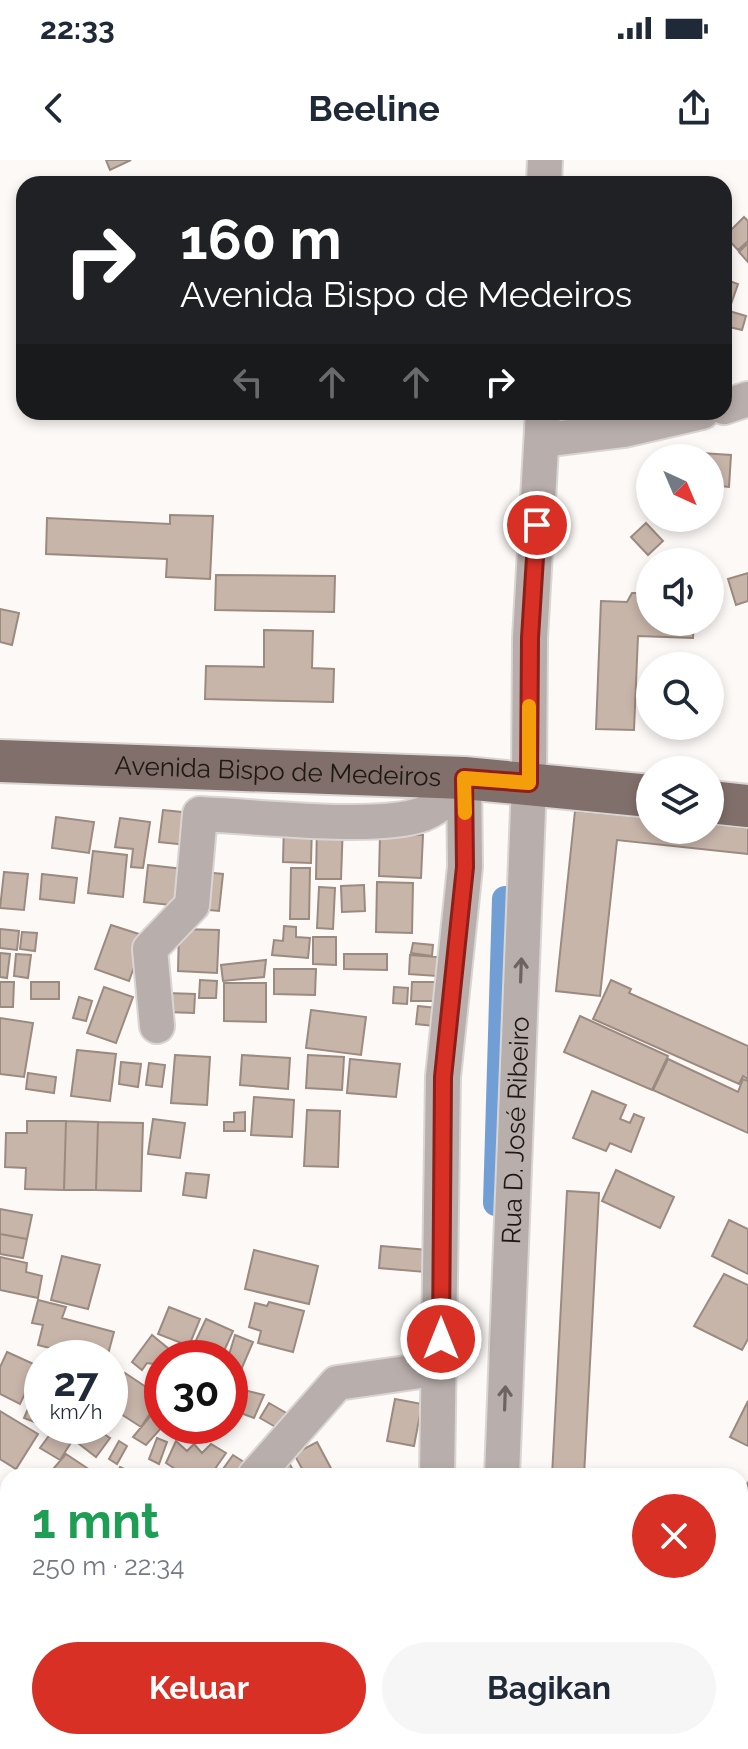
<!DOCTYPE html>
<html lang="id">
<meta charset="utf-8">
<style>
:root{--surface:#fff;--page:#f6f6f7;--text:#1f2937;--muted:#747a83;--accent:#d93025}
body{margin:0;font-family:Raleway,sans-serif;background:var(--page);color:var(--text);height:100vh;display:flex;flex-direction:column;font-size:30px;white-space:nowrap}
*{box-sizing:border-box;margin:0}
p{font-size:26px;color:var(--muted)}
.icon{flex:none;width:44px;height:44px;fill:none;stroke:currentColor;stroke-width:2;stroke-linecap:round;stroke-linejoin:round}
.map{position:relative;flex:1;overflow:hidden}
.drawer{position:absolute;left:0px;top:1308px;width:748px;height:282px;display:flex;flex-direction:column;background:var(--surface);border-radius:24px 24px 0 0;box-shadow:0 4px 12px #0003}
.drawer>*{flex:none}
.top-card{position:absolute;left:16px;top:16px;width:716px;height:244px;border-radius:24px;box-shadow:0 4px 12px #0003;background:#202124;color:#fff;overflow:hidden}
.needle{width:52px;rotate:136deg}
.fabs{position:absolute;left:636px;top:284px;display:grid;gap:16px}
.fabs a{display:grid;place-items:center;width:88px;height:88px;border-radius:50%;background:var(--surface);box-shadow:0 4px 12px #0003;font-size:40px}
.speed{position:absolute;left:24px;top:1180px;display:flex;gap:16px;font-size:40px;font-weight:700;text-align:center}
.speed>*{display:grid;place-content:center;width:104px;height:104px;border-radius:50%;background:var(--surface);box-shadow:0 4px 12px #0003;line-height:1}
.speed small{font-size:20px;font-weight:400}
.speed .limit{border:12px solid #d22;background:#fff;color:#111}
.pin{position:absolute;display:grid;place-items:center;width:68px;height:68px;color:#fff;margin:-34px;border:4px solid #fff;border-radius:50%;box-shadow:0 2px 8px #0007}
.me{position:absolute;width:88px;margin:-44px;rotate:0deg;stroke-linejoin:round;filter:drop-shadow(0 0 6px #0008)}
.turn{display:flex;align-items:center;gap:28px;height:168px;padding:0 32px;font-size:36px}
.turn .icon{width:104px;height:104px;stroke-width:2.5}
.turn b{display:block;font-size:56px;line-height:68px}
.lanes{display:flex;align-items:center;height:76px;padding:0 32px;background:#0003;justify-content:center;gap:40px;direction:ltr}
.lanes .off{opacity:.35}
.round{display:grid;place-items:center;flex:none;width:84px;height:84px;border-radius:42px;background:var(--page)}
.head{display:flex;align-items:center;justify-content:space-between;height:136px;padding:0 32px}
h1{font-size:48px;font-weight:700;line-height:60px;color:#1e9e55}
.action{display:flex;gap:16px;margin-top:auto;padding:16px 32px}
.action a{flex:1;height:92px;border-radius:48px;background:var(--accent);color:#fff;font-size:32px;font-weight:700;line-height:92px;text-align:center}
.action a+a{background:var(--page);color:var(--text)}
.status{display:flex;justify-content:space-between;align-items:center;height:56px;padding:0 40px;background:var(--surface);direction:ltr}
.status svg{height:22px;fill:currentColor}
header{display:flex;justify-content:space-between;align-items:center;height:104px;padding:0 32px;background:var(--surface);font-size:36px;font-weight:700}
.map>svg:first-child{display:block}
</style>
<div class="status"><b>22:33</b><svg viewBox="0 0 49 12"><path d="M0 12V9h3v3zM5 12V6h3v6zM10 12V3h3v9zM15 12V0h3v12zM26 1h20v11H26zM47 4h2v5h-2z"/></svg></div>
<header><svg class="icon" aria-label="back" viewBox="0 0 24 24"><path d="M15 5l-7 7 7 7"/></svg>Beeline<svg class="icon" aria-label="share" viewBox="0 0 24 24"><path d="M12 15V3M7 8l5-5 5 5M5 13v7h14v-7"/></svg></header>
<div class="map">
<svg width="748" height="1589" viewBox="0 0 748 1589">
<rect width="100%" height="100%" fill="#fdf9f7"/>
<path fill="#dce9b2" d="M740 1536 748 1539V1589H609L612 1582H740Z"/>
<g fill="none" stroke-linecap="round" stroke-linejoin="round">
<path stroke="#719fd5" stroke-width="26" d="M496 1043 505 739"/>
</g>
<path fill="#c8b5aa" stroke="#9b8a7f" stroke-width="2" d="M106 0H131L110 10Z
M744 57 748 61V81L738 90 725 76Z
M748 83V102L739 92Z
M724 119 738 124 729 150 724 148Z
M729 151 746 156 742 170 725 166Z
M701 293 731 295 729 327 710 325V298H701Z
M170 355 213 356 210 419 166 417 167 399 46 394 47 358 170 364Z
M646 363 663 381 648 395 631 377Z
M748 413V441L736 445 728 419Z
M216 415 335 416 334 452 215 450Z
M632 433H650V462H694L693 478 638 476 634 570 596 569 601 441 627 442Z
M0 449 19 453 12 485 0 482Z
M264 470 313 471 312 508 334 509 333 542 205 539 206 506 264 507Z
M163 650 191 653 187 685 159 682Z
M575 651 650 658V670H710V664L748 668V694L617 680 600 836 556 831Z
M56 657 94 662 89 693 52 688Z
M120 658 150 662 143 708 131 707 133 689 115 687Z
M284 663 312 664 311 703 283 702Z
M317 663H343L341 719H316Z
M380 674 423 675 421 718 379 716Z
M93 691 127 695 123 737 88 733Z
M148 705 183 709 179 746 144 742Z
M291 708H310L309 759H290Z
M4 712 28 714 24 750 0 748Z
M203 712 223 714 219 751 199 749Z
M42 714 77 718 74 743 40 739Z
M377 722 413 723 412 773 376 772Z
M364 725 365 751 342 752 341 726Z
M319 727 335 728 333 769 317 768Z
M111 765 145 776 129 821 95 809Z
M284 766 296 767V777L310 778 308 798 272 795 274 780 283 781Z
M0 769 19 771 17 790 0 788Z
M179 769 219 770 217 813 178 811Z
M22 772 37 773 35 791 20 789Z
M313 777H336V805L313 804Z
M413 783 433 785 432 796 411 793Z
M0 793 10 794 7 818 0 817Z
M16 794 31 795 28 818 14 816Z
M344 794H387V810L344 809Z
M410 795 438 797 437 816 409 814Z
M266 800 264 817 223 821 221 805Z
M274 809H316L315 835 274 834Z
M200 820 217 821 216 838H199Z
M611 820 631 829 629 833 748 886V919L743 916 739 924 593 859Z
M0 822H14L13 847H0Z
M31 822H59V839H31Z
M412 822H440L439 841H411Z
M224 823H266V862L224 861Z
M104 827 133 837 116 883 87 873Z
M394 827 408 828 407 844 393 843Z
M167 833 195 834 194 853 166 852Z
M79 837 92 841 86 861 73 858Z
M418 846 437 848 434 866 416 864Z
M311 850 366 857 361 895 306 888Z
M580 856 668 896 652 930 564 892Z
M0 858 33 863 24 917 0 914Z
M77 890 116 894 110 941 71 936Z
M175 895 210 897 207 945 171 943Z
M242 895 290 898 288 929 240 925Z
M308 895 344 897 342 930 306 928Z
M350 899 400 904 396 937 347 933Z
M668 899 738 932 743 919 748 921V973L653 930Z
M121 902 141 904 138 927 119 924Z
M149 903 165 905 162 927 146 925Z
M28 913 56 917 54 933 26 929Z
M592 931 626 945 620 959 630 963 634 954 644 958 631 992 610 983 606 991 573 978Z
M254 937 294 940 292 977 251 975Z
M307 950 340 951 338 1007 304 1006Z
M245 952V971H224V962H234V953Z
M153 959 185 963 180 998 148 994Z
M27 961H66L64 1030 25 1029 26 1008 5 1007 6 973H27Z
M66 961 98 962 96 1030H64Z
M98 962 143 963 141 1031 96 1030Z
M616 1010 674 1037 660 1068 602 1041Z
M186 1013 209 1015 206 1038 183 1035Z
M567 1031 599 1033 584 1316H552Z
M0 1049 32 1055 27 1079 0 1074Z
M729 1060 748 1069V1114L712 1096Z
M0 1074 27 1079 23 1098 0 1094Z
M381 1086 428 1090 425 1112 379 1108Z
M254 1090 318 1106 309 1144 245 1129Z
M62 1096 100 1105 88 1149 51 1140Z
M0 1097 27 1103 26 1112 42 1116 38 1138 0 1130Z
M724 1114 748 1125V1179L742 1190 694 1166Z
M38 1140 66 1147 62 1158 114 1172 107 1198H89L38 1185 43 1165 32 1163Z
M269 1142 304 1151 293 1192 258 1183 261 1171 249 1167 255 1143 267 1146Z
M169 1147 200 1159 189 1186 158 1174Z
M206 1159 233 1171 221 1198H201L190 1193Z
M152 1175 169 1189 159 1205 147 1203 142 1210 132 1202Z
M235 1175 253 1182 238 1217 230 1211 228 1198Z
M178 1190 192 1198H173Z
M7 1192 38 1206 20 1244 0 1234V1207Z
M125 1213 161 1237 141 1267 110 1247V1236Z
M42 1217V1265L24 1258Z
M232 1227 264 1235 254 1258 230 1249Z
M395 1239 422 1244 414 1286 387 1281Z
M748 1241V1286L730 1277Z
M162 1242 163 1266 146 1285 133 1277Z
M269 1243 288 1254 279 1269 260 1258Z
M0 1251 38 1274 16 1309 0 1299Z
M56 1266 74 1278 60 1300 40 1288Z
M92 1266 110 1278 96 1297 78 1283Z
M182 1266H216L210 1279Z
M157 1278 167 1282 159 1304 149 1299Z
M119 1281 127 1286 117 1304 109 1299Z
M176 1281 187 1291 194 1284 202 1293 211 1284 226 1293 210 1316H186L166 1303Z
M317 1282 334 1314 331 1316H306L294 1294Z
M66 1294 99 1316H47Z
M233 1295 253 1308 248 1316H218Z
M286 1297 296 1316H268Z
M120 1307 139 1316H116Z
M748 1322 747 1438 748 1484 740 1480V1338Z
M8 1323V1373L0 1367V1335Z
M8 1416V1450L0 1442V1424Z
M0 1446 8 1454V1482L0 1490Z
M8 1530V1579L0 1573V1540Z
M38 1582H42L55 1589H34Z
M51 1582H95L91 1589H61Z
M131 1582H162L158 1589H142Z
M319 1582V1589H261V1585Z
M322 1582H351L349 1589Z
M357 1582H384V1589H356Z"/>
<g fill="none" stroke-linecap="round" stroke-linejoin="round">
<g stroke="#d9d5d3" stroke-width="38">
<g id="minor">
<path d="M544 24 545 0"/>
<path d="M724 247 748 239"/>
<path d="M543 280 624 270 702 252"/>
<path d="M157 866 150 789 192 745 200 654C253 656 378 671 423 654 442 646 452 634 464 618"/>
<path d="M255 1316 337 1223 441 1208"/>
<path d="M437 1316 443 917 465 707 464 618"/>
<path id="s1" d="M502 1316 529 623 530 478 543 252"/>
<path d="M0 1374 8 1380"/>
<path d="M426 1589V1582"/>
<path d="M494 1589V1582"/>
</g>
</g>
<g stroke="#d9d5d3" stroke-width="46">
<g id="major">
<path id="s2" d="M0 601 464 618 650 636"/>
<path d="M710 642 748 646"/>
</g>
</g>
<use href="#minor" stroke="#b8aeab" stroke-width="34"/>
<use href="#major" stroke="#806f6a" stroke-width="42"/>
</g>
<defs><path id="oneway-shaft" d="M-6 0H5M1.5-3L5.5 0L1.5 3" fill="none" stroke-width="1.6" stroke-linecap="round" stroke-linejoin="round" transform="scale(2)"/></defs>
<g stroke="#6c6460">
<use href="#oneway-shaft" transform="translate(521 810) rotate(-88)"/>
<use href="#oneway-shaft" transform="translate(505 1238) rotate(-88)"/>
</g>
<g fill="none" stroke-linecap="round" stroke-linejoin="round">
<g stroke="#8d1f18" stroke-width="20">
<path id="route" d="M441 1179 443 917 465 707 464 618 529 623 530 478 537 365"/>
</g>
<use href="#route" stroke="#d93025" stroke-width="14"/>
<path stroke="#f59e0b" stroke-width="14" d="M465 653 464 618 529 623V546"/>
</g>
<g text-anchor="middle" stroke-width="8" stroke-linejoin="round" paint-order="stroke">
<g font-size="26" fill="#1f1914" stroke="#fdf9f7">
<text dy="9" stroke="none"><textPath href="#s2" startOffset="278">Avenida Bispo de Medeiros</textPath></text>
<text dy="9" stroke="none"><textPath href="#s1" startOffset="346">Rua D. José Ribeiro</textPath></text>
</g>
</g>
</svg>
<div class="fabs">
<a><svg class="needle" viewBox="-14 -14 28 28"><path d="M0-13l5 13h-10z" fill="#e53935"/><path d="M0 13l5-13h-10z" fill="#747a83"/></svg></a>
<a><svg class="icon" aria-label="sound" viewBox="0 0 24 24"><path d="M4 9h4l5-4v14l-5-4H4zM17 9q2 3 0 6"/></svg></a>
<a><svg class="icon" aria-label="search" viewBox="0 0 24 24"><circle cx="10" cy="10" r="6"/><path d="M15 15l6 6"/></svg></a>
<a><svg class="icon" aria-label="layers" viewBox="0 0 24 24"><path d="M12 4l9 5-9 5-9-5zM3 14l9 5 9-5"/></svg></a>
</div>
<div class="speed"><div>27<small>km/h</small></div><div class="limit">30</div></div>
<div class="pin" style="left:537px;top:365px;background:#d93025"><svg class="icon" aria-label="arrive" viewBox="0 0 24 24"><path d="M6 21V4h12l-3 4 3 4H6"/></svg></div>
<svg class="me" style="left:441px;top:1179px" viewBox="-20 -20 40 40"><circle r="17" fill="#d93025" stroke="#fff" stroke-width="3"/><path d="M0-11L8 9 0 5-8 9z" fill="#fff"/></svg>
<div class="top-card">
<div class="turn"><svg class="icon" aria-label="right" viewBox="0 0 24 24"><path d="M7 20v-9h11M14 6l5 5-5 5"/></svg><div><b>160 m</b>Avenida Bispo de Medeiros</div></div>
<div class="lanes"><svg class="icon off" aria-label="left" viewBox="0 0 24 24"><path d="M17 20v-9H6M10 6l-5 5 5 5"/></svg><svg class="icon off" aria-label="ahead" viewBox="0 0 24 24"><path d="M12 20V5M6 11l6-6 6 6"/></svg><svg class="icon off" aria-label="ahead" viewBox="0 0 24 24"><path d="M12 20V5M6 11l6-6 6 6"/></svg><svg class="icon" aria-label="right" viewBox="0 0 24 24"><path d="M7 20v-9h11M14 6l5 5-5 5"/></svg></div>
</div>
<section class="drawer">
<div class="head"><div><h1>1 mnt</h1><p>250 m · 22:34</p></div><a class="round" style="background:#d93025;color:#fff"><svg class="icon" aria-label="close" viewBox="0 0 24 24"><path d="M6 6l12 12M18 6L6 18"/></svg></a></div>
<div class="action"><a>Keluar</a><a>Bagikan</a></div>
</section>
</div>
